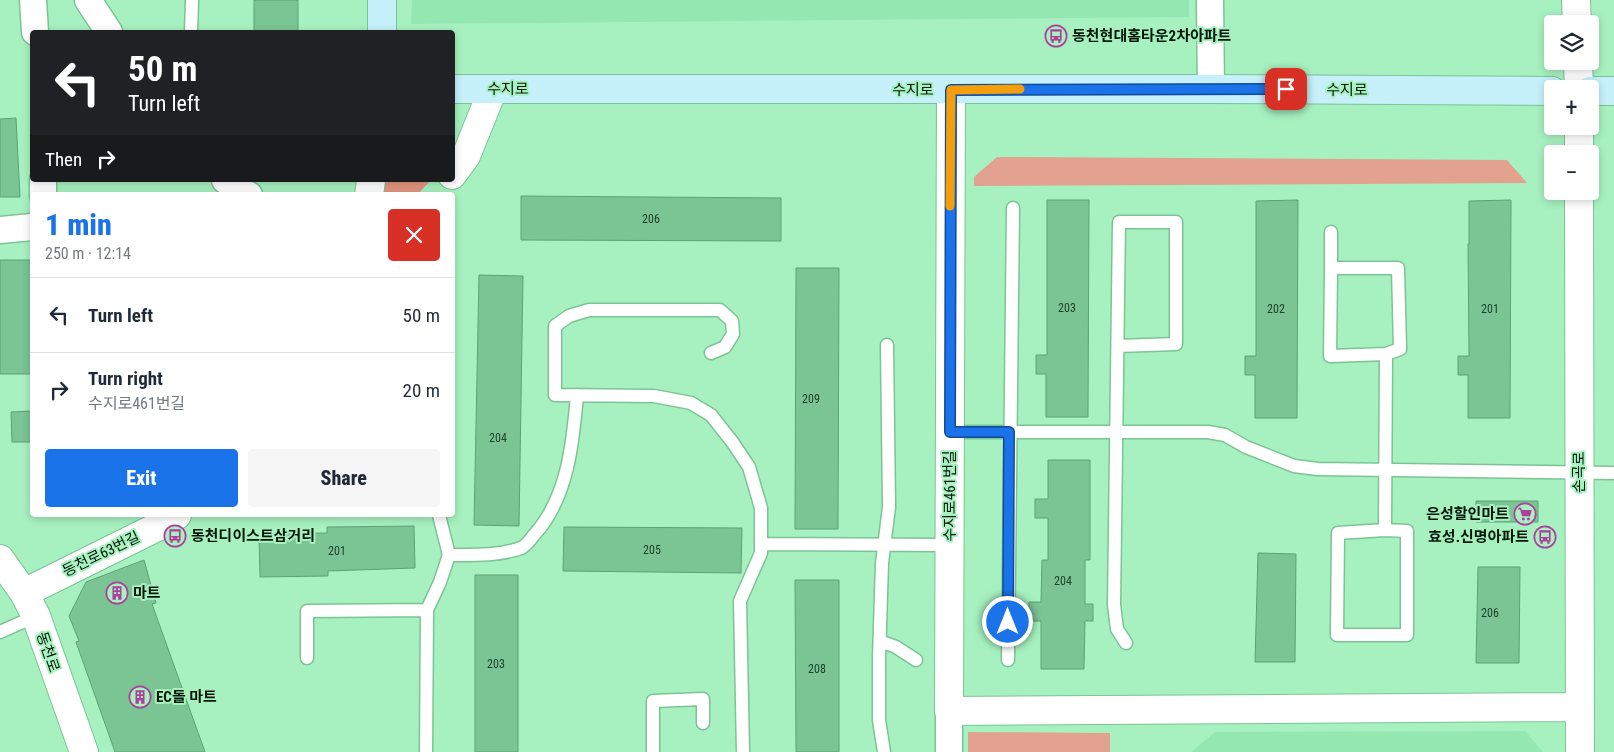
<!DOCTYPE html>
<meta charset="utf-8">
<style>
:root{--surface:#fff;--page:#f6f6f7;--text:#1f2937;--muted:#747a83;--line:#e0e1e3;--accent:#1a73e8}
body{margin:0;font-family:"Roboto Condensed","Noto Sans KR",sans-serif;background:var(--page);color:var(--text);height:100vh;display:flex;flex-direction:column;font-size:19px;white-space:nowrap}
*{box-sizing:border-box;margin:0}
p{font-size:16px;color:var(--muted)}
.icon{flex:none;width:28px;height:28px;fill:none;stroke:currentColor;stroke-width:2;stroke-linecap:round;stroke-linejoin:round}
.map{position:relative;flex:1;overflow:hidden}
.sheet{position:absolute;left:30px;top:192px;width:425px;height:325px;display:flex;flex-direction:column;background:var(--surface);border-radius:5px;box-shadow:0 2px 8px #0003}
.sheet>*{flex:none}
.hud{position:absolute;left:30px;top:30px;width:425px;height:152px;border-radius:5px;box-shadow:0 2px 8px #0003;background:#202124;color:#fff;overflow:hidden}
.controls{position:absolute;left:1544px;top:15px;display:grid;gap:10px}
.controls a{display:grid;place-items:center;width:55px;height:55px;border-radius:5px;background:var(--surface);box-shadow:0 2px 8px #0003;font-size:25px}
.pin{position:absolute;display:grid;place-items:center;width:42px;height:42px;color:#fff;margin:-21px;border-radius:10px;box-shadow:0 2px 8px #0006}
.me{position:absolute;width:55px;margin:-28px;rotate:0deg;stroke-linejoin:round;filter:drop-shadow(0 0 4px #0008)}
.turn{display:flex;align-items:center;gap:18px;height:105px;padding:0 15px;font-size:22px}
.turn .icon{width:65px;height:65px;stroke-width:2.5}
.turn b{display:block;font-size:35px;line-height:42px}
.then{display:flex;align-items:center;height:48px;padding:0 15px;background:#0003;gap:10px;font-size:19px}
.round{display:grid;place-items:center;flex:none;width:52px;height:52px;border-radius:5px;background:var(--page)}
.overview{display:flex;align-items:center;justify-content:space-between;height:85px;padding:0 15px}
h1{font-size:30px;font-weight:800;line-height:38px;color:var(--accent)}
.primary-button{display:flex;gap:10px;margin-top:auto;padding:10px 15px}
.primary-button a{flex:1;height:58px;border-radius:5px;background:var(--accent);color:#fff;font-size:20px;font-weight:800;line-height:58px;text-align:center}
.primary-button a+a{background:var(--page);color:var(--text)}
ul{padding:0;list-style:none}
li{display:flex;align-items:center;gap:15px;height:75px;padding:0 15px;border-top:1px solid var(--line)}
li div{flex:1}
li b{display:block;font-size:19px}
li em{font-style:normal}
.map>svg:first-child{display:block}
</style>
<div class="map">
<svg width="1614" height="752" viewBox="0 0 1614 752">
<rect width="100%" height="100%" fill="#a7f1c0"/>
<path fill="#95e7b2" d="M412 0H1189V17L411 24Z
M1525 731 1543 752H1191L1215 732Z"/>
<path fill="#e3a190" d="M997 157 1507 160 1527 183 974 186V177Z
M968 732 1110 733V752H968Z"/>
<path fill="#e49581" d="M383 180H431L417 195H381Z"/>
<path fill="#7bc494" stroke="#5ba375" d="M254 0H298V32H254Z
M16 118 20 197H0V119Z
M521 196 781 198V241L521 240Z
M1047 200H1089L1088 417H1046V374H1036V355H1047Z
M1298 200 1297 418H1255V375H1245V356H1256V201Z
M1511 200 1510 418H1468V375H1458V356H1469L1468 244H1469V201Z
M0 260H31L32 374H0Z
M796 268H839L838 529H795Z
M479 275 523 276 519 526 474 525Z
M32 411V442H12L11 412Z
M1048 460H1090V560H1085V604H1093V621H1085L1084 669H1041V621H1029V602H1041L1042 560H1048V518H1035V499H1048Z
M1476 501H1538V522H1476Z
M414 526 415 568 328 571V576L260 577 259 534 327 533V527Z
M564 527 742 528 741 573 563 571Z
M1258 553 1296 554 1295 662H1255Z
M144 560 156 603 152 604 205 752H115L76 642 79 641 69 616 86 582Z
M1478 567H1520L1519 663H1476Z
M475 575H518V752H475Z
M795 580H839V752H796Z"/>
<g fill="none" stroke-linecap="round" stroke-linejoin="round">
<g stroke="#7bc495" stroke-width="15">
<path id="service" d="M191 32 192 0
M1331 232V268
M1118 346 1176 344V222H1119L1114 605 1117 629 1126 643
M711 353 725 347 733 334 732 321 720 310H589L569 316 555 326V395L654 396 691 403 711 415 733 443 749 467 761 508V553L740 601 743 752
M950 432H1208L1225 435 1246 447 1294 466 1318 469 1614 473
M1385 530 1338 533 1337 635H1407V531L1385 530 1386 354 1400 349 1398 268H1331L1330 356 1386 354
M761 544 950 545
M449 555C472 555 499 556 521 548 526 546 531 539 534 535 568 498 573 442 577 395
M0 632 36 616
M880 641 896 647 916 660
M307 658V611L427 610
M1008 660 1013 208
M426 752 427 610 440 582 449 555 439 515
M653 752V701L703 699V723
M884 752 879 720V658L882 563 889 507 887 345"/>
</g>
<g stroke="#7bc495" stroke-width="29">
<path id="minor" d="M33 0 35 32
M88 0 109 32
M1210 0 1211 89
M43 180V195
M225 180 236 189 249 195
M0 230 32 227
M949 752V711"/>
</g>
<g stroke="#7bc495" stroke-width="30">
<path id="tertiary" d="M1576 0 1577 24
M1578 61 1579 89
M951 90 949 711 1580 707
M1579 126V154
M452 175 466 156 493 89
M1579 191 1580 752
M369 195 371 180
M0 559 24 593 36 616 84 752
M24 593 165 523 177 515"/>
</g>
<g stroke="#7bc495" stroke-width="30">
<path id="secondary" d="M382 32V0
M452 89H1211L1552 91
M1590 91H1614"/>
</g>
<use href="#service" stroke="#fff" stroke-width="12"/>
<use href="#minor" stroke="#fff" stroke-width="26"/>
<use href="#tertiary" stroke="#fff" stroke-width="28"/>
<use href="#secondary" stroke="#c6f1fa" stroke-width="28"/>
</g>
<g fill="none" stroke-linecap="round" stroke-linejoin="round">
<g stroke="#114b97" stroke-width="12">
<path id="route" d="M1008 622 1009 432H950L951 90 1286 89"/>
</g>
<use href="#route" stroke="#1a73e8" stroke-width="9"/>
<path stroke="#f59e0b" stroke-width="9" d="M950 206 951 90 1020 89"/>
</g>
<defs>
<g id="bus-ring" transform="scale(1.125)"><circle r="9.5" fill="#a7f1c0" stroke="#ae3f9c" stroke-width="1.5"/><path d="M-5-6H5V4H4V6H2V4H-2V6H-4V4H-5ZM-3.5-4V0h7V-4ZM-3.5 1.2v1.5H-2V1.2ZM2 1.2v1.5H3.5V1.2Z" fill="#ae3f9c"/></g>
<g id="supermarket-ring" transform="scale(1.125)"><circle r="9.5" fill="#a7f1c0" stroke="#ae3f9c" stroke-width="1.5"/><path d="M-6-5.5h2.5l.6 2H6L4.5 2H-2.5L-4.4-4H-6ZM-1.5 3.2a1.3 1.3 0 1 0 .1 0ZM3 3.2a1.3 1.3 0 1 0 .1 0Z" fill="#ae3f9c"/></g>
<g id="building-ring" transform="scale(1.125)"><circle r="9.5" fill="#a7f1c0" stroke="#ae3f9c" stroke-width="1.5"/><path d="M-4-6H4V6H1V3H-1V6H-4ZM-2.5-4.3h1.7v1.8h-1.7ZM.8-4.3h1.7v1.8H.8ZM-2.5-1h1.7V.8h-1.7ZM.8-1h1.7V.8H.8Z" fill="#ae3f9c"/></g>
</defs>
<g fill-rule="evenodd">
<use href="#bus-ring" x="1056" y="36"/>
<use href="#supermarket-ring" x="1525" y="514"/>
<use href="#bus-ring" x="175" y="536"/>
<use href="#bus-ring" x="1545" y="537"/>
<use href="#building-ring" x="117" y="593"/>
<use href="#building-ring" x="140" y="697"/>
</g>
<g text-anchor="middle" stroke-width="4" stroke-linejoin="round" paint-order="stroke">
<g font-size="12" fill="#1f422a">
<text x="651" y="223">206</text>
<text x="1067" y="312">203</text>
<text x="1276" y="313">202</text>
<text x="1490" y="313">201</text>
<text x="811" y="403">209</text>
<text x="498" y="442">204</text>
<text x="652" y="554">205</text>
<text x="337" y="555">201</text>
<text x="1063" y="585">204</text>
<text x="1490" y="617">206</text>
<text x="496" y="668">203</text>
<text x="817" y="673">208</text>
</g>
<g font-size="15" font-weight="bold" fill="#001707" stroke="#a7f1c0" text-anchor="start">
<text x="1072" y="41">동천현대홈타운2차아파트</text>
<text x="1509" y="519" text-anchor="end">은성할인마트</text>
<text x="191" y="541">동천디이스트삼거리</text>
<text x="1529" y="542" text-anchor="end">효성.신명아파트</text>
<text x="133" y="598">마트</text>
<text x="156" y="702">EC돌 마트</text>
</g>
<g font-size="15" fill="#001707" stroke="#a7f1c0">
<text x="508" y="94">수지로</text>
<text x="913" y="95">수지로</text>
<text x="1347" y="95">수지로</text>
<text transform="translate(1579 472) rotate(-90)" y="5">손곡로</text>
<text transform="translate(950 496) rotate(-90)" y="5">수지로461번길</text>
<text transform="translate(101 554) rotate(-26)" y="5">동천로63번길</text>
<text transform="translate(48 652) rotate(71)" y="5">동천로</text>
</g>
</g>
</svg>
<div class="controls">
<a><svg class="icon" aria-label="layers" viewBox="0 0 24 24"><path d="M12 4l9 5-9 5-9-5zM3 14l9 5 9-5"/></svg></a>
<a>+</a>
<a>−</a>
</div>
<div class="pin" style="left:1286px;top:89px;background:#d93025"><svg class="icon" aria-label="arrive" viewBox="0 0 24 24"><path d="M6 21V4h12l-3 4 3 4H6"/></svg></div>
<svg class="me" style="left:1008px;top:622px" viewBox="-20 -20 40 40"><circle r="17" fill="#1a73e8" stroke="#fff" stroke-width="3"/><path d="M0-11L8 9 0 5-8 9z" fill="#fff"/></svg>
<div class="hud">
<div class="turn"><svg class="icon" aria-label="left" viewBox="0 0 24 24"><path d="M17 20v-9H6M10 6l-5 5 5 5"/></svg><div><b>50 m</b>Turn left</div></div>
<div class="then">Then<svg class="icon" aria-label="right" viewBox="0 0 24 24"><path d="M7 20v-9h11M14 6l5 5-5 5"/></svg></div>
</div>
<section class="sheet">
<div class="overview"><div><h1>1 min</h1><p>250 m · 12:14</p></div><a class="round" style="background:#d93025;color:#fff"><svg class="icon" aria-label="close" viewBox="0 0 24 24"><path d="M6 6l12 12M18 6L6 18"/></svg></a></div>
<ul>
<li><svg class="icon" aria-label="left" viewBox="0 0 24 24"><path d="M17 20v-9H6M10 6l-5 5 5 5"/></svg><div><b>Turn left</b></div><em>50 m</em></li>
<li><svg class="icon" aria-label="right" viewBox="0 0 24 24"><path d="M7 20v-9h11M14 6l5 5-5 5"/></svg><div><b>Turn right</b><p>수지로461번길</p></div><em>20 m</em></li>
</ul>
<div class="primary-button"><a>Exit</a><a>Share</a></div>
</section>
</div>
